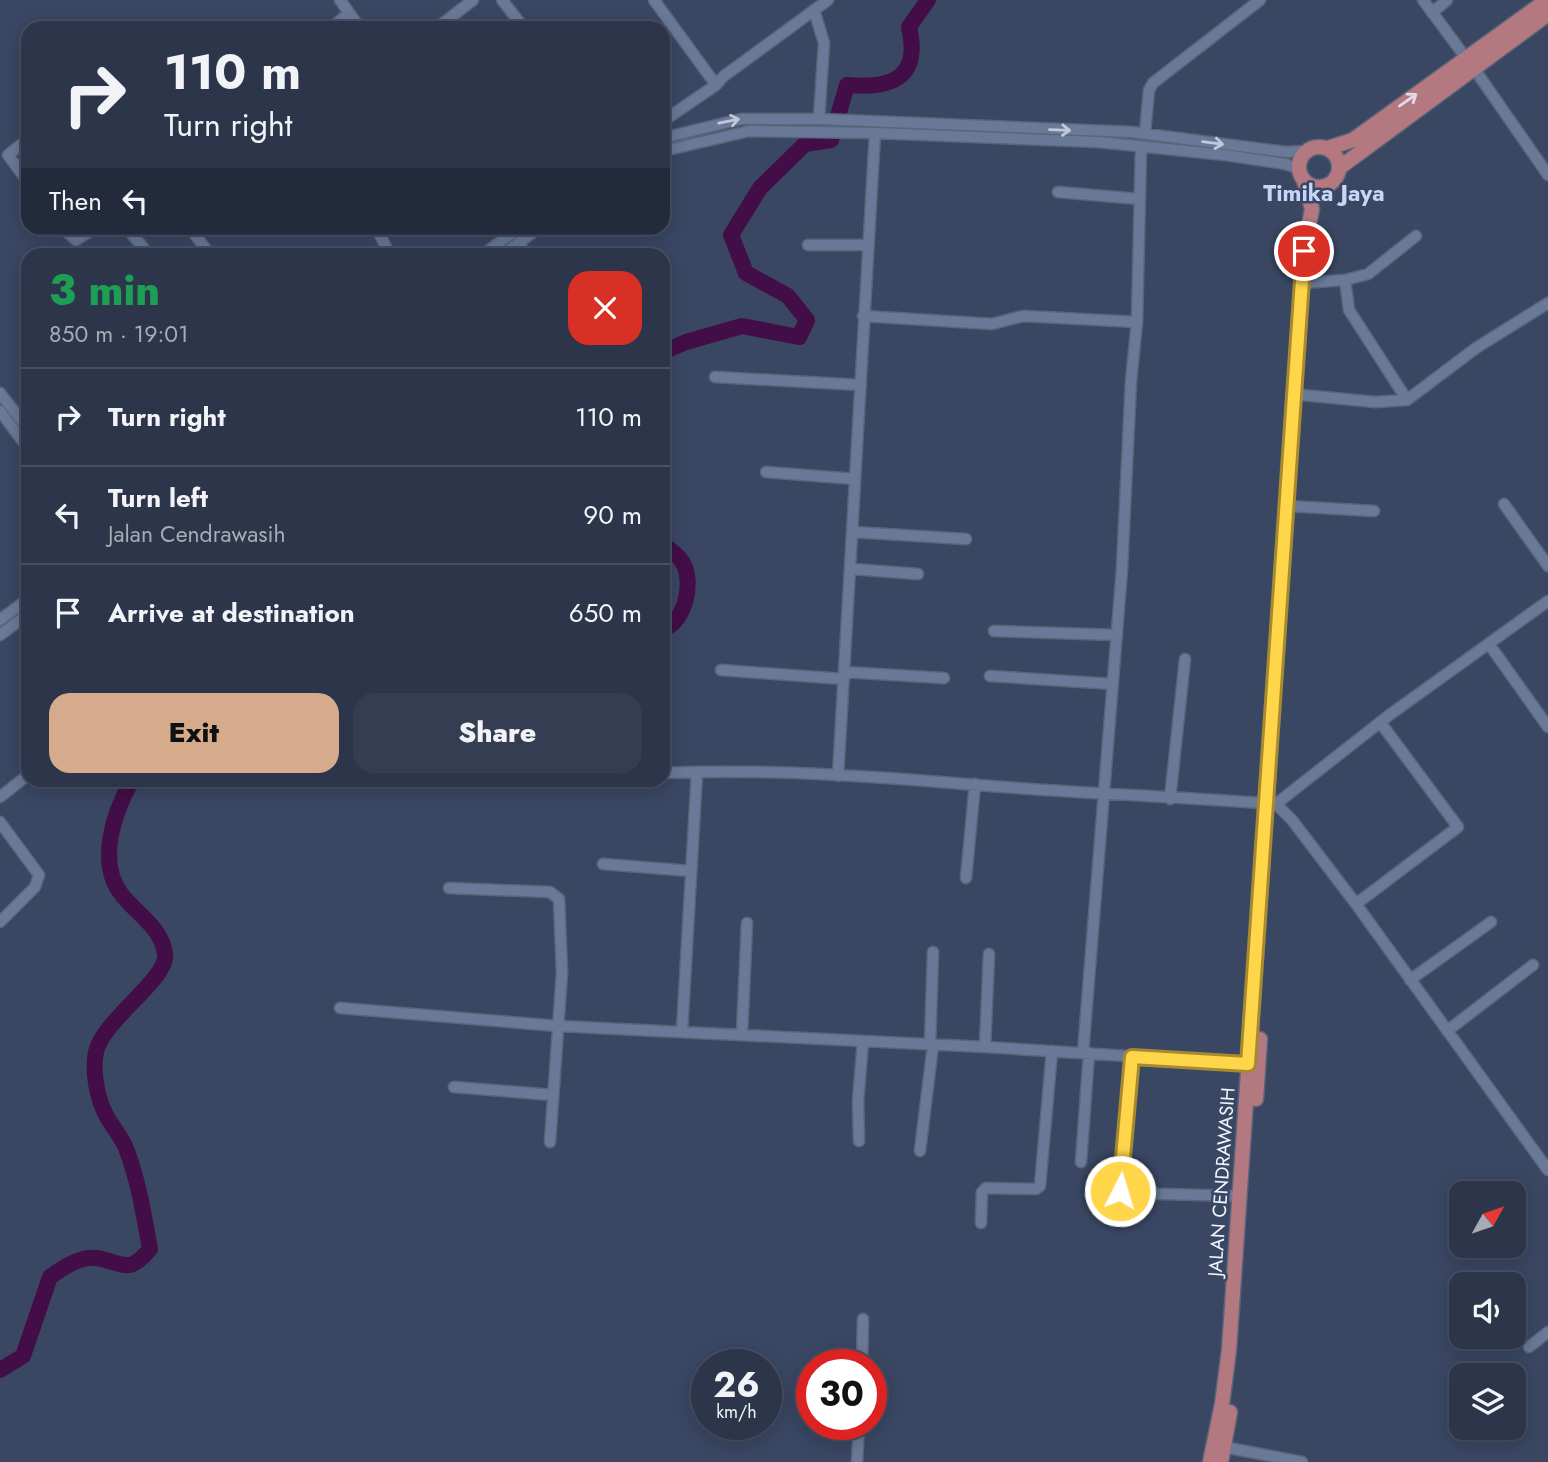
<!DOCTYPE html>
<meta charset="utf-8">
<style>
:root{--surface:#2c354a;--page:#343d51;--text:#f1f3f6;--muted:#a6abb5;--line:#485062;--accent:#d6ab8b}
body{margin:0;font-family:Jost,sans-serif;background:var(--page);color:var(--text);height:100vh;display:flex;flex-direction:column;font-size:26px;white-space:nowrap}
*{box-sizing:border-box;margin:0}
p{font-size:23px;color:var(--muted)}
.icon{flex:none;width:38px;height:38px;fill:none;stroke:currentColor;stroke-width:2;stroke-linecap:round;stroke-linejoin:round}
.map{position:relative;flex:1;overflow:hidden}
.details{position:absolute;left:21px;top:248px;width:649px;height:539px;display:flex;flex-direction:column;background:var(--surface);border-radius:21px;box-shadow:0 4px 18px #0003,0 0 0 2px var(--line)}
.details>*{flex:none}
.hud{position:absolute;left:21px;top:21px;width:649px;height:214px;border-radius:21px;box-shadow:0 4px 18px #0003,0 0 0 2px var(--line);background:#2c354a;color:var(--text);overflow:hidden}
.needle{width:46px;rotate:50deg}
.buttons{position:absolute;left:1449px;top:1181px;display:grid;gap:14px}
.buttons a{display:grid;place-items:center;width:77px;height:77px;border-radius:14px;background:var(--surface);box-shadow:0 4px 18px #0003,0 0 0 2px var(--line);font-size:35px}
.speed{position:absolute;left:691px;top:1349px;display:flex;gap:14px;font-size:35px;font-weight:700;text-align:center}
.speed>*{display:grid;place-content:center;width:91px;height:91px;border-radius:50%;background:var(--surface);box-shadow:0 4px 18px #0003,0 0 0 2px var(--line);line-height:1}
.speed small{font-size:18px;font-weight:400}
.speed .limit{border:10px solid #d22;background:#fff;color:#111}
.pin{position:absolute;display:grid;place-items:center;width:60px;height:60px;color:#fff;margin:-30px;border:4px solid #fff;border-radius:50%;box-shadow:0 2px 7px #0007}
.me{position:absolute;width:77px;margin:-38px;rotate:5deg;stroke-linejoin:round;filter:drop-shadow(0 0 5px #0008)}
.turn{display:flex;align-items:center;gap:24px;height:147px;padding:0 28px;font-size:32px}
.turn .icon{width:91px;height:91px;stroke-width:2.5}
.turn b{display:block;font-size:49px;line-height:60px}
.then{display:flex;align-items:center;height:66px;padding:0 28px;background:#0003;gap:14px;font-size:26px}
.round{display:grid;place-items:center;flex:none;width:74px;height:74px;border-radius:21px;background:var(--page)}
.overview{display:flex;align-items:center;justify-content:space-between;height:119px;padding:0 28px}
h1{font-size:42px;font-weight:800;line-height:52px;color:#1e9e55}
.cta{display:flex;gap:14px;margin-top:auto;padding:14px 28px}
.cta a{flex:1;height:80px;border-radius:21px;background:var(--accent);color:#111;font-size:28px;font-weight:800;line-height:80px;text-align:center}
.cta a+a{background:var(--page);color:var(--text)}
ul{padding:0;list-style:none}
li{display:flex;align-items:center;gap:21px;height:98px;padding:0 28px;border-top:2px solid var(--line)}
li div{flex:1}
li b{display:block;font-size:26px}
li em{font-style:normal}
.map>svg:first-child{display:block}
</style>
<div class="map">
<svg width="1548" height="1462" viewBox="0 0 1548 1462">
<rect width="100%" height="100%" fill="#3a4763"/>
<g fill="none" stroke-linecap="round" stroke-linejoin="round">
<path stroke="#430d48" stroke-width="16" d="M663 352 686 342 742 326 799 337 807 320 788 296 746 273 731 235 760 188 805 144 831 140 847 85C892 89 921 78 909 27L928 0
M663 544C669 549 676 554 681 560 695 579 686 622 663 629
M0 1370 23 1356 50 1277C62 1268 80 1256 96 1258 123 1262 128 1276 150 1249 144 1216 139 1183 127 1151 123 1138 112 1127 106 1115 97 1098 92 1071 96 1052 102 1021 169 978 165 954 162 928 137 914 122 895 96 863 114 812 132 780"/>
<g stroke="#5b657a" stroke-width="13">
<path id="minor" d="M340 0 360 28
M502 0 524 28
M654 0 716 85
M1423 0 1466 58
M814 10 824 43 819 119
M1432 13 1447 0
M331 28 349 13
M437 28 473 0
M1473 67 1548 175
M663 121 716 85 724 76 828 0
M1145 133 1149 90 1153 83 1260 0
M663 138 741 119H819L1132 132 1286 152 1306 151
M28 139 8 155 28 182
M663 151 749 131 875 133 1098 142 1225 155 1285 164 1299 169
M1058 192 1139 199
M62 228 76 240 95 228
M127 228 150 256
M190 228 211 256
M376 228 391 256
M518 243 528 256
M808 245H867
M481 256 519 228
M501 256 539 228
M1345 280 1349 310 1407 400
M1302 283 1345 280 1368 274 1416 236
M863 316 992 324 1023 316 1137 322
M715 377 861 385
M0 393 28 429
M1302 395 1375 402 1407 400 1476 348 1548 303
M0 411 28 448
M766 472 855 479
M1504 504 1548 566
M1287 506 1374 511
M853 532 966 539
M852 569 918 574
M0 620 28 599
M994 631 1117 635
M0 635 28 614
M1489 644 1548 727
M721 670 844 679
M844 672 944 678
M990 676 1113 684
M663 773C777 768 891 778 1004 787 1095 794 1186 797 1276 804L1292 820 1356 904 1548 1170
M838 776 875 133
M0 797 28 775
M1170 799 1185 659
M1276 804 1388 716 1548 601
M0 822 39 875 35 887 0 922
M603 864 691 871
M966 878 975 784
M449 888 550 892 559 899 562 973 550 1142
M1356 904 1458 827 1380 722
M1410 980 1491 922
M340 1008 558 1026 985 1047 1255 1064
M682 1031 697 772
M1447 1031 1533 965
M742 1034 747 923
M930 1045 933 952
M985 1047 989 954
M1083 1053 1122 569 1131 381 1137 322 1141 147
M1132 1057 1120 1191 1123 1193 1240 1196
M454 1087 553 1095
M859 1141 858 1101 863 1041
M920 1151 933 1045
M1081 1162 1089 1053
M981 1223 982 1192 986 1188 1036 1189 1040 1186 1052 1051
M1529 1347 1548 1332
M862 1365 863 1319
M1224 1447 1302 1462
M857 1462 859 1424"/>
</g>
<g stroke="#5b657a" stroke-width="17">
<path id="major" d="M1299 167a20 20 0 1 1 40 0a20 20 0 1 1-40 0Z
M1328 148 1353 140 1547 0
M1339 168 1548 14
M1256 1099 1260 1039
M1210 1462 1222 1404 1229 1350 1304 251 1312 209 1304 181
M1221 1462 1230 1412"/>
</g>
<use href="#minor" stroke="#6a7998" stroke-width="10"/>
<use href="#major" stroke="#b47881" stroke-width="14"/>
</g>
<defs><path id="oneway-shaft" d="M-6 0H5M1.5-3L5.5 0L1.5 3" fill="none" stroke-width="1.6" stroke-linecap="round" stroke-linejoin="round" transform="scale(1.75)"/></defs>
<use stroke="#e3dbe5" href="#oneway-shaft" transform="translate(1408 100) rotate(-35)"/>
<g stroke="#c0c9da">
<use href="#oneway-shaft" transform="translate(729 121) rotate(-11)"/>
<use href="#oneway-shaft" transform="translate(1060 130) rotate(2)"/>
<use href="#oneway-shaft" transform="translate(1213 143) rotate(7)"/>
</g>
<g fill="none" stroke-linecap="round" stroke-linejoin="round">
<g stroke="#a68a30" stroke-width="18">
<path id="route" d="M1120 1191 1132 1057 1248 1064 1304 251"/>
</g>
<use href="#route" stroke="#ffd54a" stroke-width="12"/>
</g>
<g text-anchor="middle" stroke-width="5" stroke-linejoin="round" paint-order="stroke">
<g font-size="19" fill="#eff4fe" stroke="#3a4763">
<text transform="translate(1221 1182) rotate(-86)" y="7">JALAN CENDRAWASIH</text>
</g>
<g font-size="23" font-weight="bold" fill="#c6d6f8" stroke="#3a4763">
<text x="1324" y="201">Timika Jaya</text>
</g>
</g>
</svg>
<div class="buttons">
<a><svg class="needle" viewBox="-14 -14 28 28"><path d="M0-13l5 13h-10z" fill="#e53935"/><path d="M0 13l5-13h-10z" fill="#a6abb5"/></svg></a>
<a><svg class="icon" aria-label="sound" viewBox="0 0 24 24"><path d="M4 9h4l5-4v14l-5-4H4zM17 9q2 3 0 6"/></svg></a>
<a><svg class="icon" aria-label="layers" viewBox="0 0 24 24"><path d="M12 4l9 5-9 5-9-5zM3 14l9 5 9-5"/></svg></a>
</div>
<div class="speed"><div>26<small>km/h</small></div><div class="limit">30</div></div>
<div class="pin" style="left:1304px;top:251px;background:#d93025"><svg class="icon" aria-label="arrive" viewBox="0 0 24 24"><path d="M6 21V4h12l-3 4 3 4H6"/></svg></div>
<svg class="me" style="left:1120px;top:1191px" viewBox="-20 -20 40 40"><circle r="17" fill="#ffd54a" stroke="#fff" stroke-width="3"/><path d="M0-11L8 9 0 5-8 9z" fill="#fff"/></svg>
<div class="hud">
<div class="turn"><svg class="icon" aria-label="right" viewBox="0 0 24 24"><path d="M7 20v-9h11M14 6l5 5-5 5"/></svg><div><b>110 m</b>Turn right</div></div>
<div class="then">Then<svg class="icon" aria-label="left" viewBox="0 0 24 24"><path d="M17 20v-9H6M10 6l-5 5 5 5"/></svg></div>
</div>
<section class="details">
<div class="overview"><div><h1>3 min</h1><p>850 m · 19:01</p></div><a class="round" style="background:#d93025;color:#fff"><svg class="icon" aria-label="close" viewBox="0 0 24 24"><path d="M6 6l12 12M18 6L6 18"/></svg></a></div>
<ul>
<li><svg class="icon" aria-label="right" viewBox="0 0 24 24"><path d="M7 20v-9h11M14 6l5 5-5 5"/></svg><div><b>Turn right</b></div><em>110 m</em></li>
<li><svg class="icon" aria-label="left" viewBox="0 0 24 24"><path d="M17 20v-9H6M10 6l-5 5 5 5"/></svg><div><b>Turn left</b><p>Jalan Cendrawasih</p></div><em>90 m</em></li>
<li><svg class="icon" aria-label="arrive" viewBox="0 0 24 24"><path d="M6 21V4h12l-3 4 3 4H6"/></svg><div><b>Arrive at destination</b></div><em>650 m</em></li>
</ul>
<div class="cta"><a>Exit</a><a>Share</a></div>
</section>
</div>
